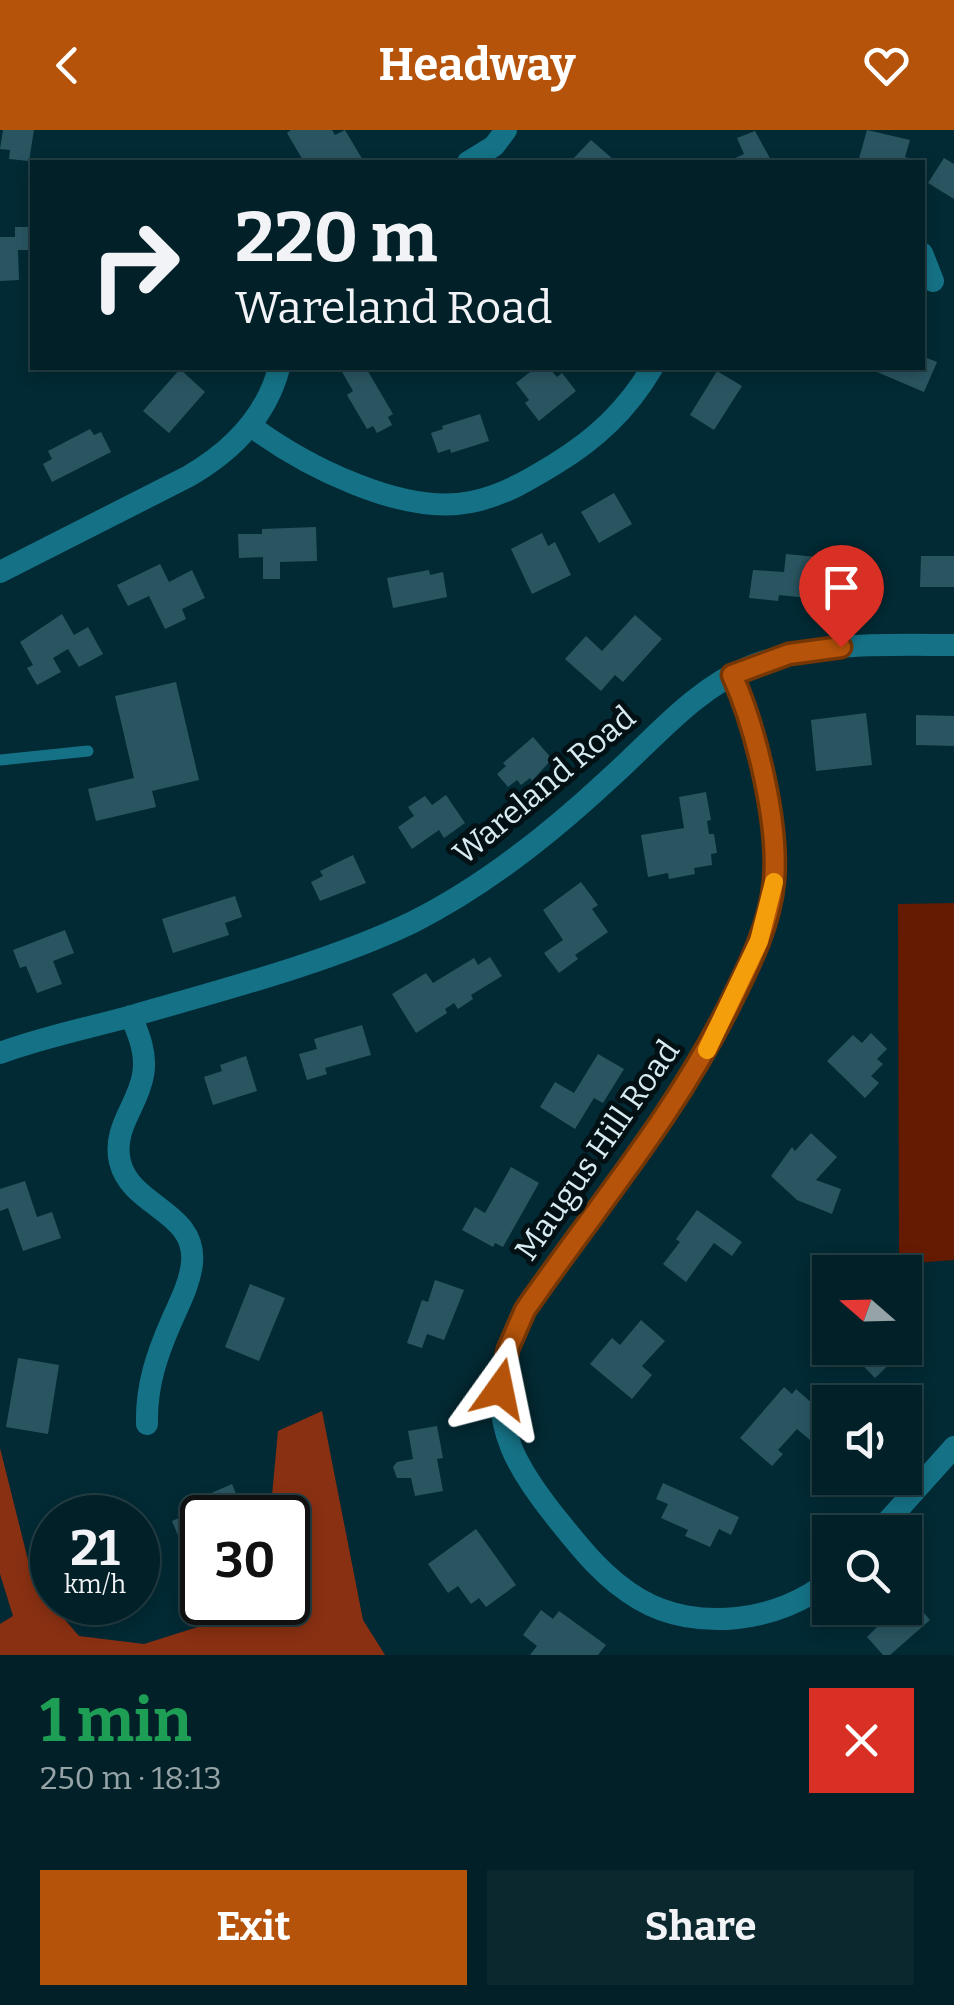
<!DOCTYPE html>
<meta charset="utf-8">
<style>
:root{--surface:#022027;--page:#0c282f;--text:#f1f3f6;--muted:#96a3a7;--line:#233e44;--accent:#b45309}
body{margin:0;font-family:Bitter,serif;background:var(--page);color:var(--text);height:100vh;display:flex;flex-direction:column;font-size:38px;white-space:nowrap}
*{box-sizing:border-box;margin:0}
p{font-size:32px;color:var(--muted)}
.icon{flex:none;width:55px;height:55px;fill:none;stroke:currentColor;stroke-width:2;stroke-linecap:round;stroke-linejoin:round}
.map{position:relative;height:1525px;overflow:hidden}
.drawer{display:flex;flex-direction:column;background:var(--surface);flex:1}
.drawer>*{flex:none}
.top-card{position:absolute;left:30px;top:30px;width:895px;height:210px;border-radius:0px;box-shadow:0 5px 15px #0003,0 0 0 2px var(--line);background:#022027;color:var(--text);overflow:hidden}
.needle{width:65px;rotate:290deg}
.controls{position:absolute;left:812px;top:1125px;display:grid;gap:20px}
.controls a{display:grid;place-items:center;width:110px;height:110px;border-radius:0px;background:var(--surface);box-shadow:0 5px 15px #0003,0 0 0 2px var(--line);font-size:50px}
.speed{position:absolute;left:30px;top:1365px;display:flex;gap:20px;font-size:50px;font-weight:700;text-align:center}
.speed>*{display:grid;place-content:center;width:130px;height:130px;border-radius:50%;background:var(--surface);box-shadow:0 5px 15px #0003,0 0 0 2px var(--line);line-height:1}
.speed small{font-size:25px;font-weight:400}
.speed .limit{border:5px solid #111;border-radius:15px;background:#fff;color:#111}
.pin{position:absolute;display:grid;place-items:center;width:85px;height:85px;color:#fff;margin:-102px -42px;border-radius:50% 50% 50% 0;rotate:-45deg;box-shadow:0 0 10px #0007}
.pin .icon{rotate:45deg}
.me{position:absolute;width:110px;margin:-55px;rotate:12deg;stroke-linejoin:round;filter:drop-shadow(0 0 8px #0008)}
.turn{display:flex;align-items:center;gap:35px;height:210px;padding:0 40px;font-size:45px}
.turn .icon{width:130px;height:130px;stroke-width:2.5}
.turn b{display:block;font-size:70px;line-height:85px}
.round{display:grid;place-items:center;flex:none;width:105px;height:105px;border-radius:0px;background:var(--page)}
.head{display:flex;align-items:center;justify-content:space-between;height:170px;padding:0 40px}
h1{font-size:60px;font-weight:700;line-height:75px;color:#1e9e55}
.button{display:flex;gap:20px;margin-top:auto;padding:20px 40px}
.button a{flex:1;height:115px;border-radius:0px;background:var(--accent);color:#fff;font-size:40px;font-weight:700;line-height:115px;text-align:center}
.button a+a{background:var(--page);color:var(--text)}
header{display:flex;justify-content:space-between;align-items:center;height:130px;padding:0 40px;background:var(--accent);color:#fff;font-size:45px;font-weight:700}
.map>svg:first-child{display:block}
</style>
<header><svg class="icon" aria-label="back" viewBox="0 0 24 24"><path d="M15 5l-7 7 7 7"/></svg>Headway<svg class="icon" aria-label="heart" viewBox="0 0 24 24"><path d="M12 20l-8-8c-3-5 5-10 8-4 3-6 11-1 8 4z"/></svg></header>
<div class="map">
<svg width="954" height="1525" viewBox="0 0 954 1525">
<rect width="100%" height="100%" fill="#022a34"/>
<path fill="#651b01" d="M954 773V1130L899 1134 898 774Z"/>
<path fill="#8a3012" d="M322 1281 363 1490 385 1525H0V1494L13 1486 0 1444V1318L34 1454 79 1506 144 1514 204 1495 227 1473 288 1472V1388L270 1387 278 1301Z"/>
<path fill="#295561" d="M3 0H34L29 31 9 29 10 20 0 19Z
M291 0H332L335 5 345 0 364 32H304L287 3Z
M867 0 910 10 905 27 911 29 910 32H858Z
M755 1 772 32H737L735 28 744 24 737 8Z
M591 10 613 29 610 32H570Z
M944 28 954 34V69L928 53Z
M15 97H32V120H18L19 150 0 151V107H15Z
M922 226 937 232 924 262 877 242 879 238H922Z
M349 238H366L393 284 388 287 392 295 377 303 373 296 367 299 347 265 353 261 342 242Z
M535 238H549L557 247 562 243 576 261 539 291 525 273 529 270 516 253Z
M180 239 205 262 169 303 143 281Z
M717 241 742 256 714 300 690 285Z
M480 284 489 311 451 323 450 319 438 323 431 303 443 299 442 296Z
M90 299 94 305 101 302 111 322 52 352 43 334 52 329 48 321Z
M614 363 632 394 599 413 581 382Z
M316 397 317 431 280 432V449H263V427L239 428 238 404H262V399Z
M542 403 548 416 555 412 571 445 532 464 511 419Z
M786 424 848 430 845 463 809 459 808 468 779 465 778 471 749 468 753 440 784 442Z
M921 426H954V457H920Z
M160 434 169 452 192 440 205 468 182 479 186 489 165 499 149 466 128 476 117 455Z
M429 440 430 445 443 442 447 467 393 478 387 448Z
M62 484 74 505 88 497 103 524 79 537 68 519 53 528 61 542 37 555 27 538 33 535 20 512Z
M635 485 662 509 623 552 615 545 601 561 565 529 586 506 602 521Z
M176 552 199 650 152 661 156 677 96 691 88 659 134 648 115 566Z
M866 583 872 635 816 641 811 590Z
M916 585 954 586V616L916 615Z
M533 607 552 629 532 651 530 648 521 655 517 650 508 657 497 644 506 636 503 633Z
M706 662 711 690 707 691 709 704H714L717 723 711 724 712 735 694 738 695 744 669 749 668 743 648 747 641 705 684 698 679 667Z
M446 665 465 693 444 708 439 700 412 719 398 697 414 686 408 677 425 666 432 675Z
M353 725 366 753 320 771 311 752 323 746 320 741Z
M581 752 598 775 592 779 608 802 575 825 578 829 559 843 544 823 563 810 543 780Z
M235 766 242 787 225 793 229 805 173 823 162 789Z
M65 800 74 823 53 831 62 854 37 863 26 836 20 838 13 820Z
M490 827 502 846 471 865 473 869 458 879 454 873 445 879 447 883 416 903 392 864 426 843 433 853 474 828 478 835Z
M362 895 371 925 325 938 327 944 307 950 299 924 317 919 314 909Z
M871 903 887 919 877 929 883 934 871 946 879 953 865 968 827 931 853 905 862 913Z
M598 924 624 939 603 973 594 968 575 999 540 977 555 952 574 963Z
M246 926 257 961 213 975 204 947 222 941 220 935Z
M811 1003 837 1027 816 1050 841 1059 832 1084 797 1070 771 1046 792 1017 795 1021Z
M511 1037 539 1053 503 1117 495 1113 493 1117 462 1100 475 1077 485 1083Z
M25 1051 37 1087 52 1082 61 1108 23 1121 8 1078 0 1081V1059Z
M697 1080 742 1112 732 1126 714 1113 686 1152 663 1134 680 1112 676 1109Z
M435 1150 464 1160 444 1210 427 1204 422 1218 407 1213 422 1170 428 1172Z
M250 1154 285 1168 259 1231 225 1217Z
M641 1190 665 1211 642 1236 652 1245 632 1269 590 1234 612 1208 620 1215Z
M905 1194 918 1207 875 1248 846 1218H905Z
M18 1228 59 1235 48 1304 6 1297Z
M784 1257 792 1264 796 1259 830 1289V1327L797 1299 778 1320 783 1324 772 1336 740 1308Z
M437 1296 443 1328 437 1329 443 1361 415 1366 411 1348H397L393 1337 397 1332 413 1329 408 1301Z
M663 1353 739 1387 731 1405 719 1399 710 1417 685 1406 688 1400 661 1388 668 1374 656 1369Z
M232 1354 246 1388H202V1421L187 1427 172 1391 213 1373 209 1364Z
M476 1399 516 1455 486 1477 479 1468 471 1474 458 1456 448 1463 428 1434Z
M909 1466 930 1490 890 1525H883L867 1507 896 1478H905V1470Z
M541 1480 553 1489 559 1481 606 1515 598 1525H530L537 1516 523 1505Z"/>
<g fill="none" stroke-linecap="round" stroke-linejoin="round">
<path stroke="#157286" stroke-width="11" d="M0 630 88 621"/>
<path stroke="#157286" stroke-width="22" d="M468 32 494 16 506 0
M922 123 933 151
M251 296C305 336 403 386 471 372 502 366 529 350 555 334 596 309 627 280 652 238
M0 442 189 346C232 321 266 287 279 238
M733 545C756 598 781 700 773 758 767 798 750 835 732 871 693 949 645 1017 593 1086 558 1134 513 1181 503 1241 493 1299 519 1341 554 1385 579 1416 603 1448 639 1469 696 1503 780 1492 830 1450
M131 886C139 905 147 924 143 945 138 976 112 998 120 1032 131 1077 197 1081 192 1133 190 1153 180 1172 172 1190 157 1224 146 1256 147 1294
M0 923C43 907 88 898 132 886 222 860 330 832 413 792 485 756 550 704 609 649 654 609 694 559 751 536 815 511 887 515 954 515
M878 1402 954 1317"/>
</g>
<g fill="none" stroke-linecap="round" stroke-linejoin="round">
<g stroke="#753606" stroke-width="25">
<path id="route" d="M500 1259 508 1219 525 1180C597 1076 674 987 731 872 750 834 770 794 774 751 779 693 756 598 732 545L789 524 841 517"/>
</g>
<use href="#route" stroke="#b45309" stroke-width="18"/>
<path stroke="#f59e0b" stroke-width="18" d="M707 920 759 811 774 752"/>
</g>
<g text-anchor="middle" stroke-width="10" stroke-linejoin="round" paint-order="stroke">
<g font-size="32" fill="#d7ebf1" stroke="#031115">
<text transform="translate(544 655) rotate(-40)" y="11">Wareland Road</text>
<text transform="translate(597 1020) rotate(-55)" y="11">Maugus Hill Road</text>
</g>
</g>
</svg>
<div class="controls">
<a><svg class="needle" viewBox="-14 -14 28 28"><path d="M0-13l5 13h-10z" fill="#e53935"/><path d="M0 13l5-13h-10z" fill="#96a3a7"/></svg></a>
<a><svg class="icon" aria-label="sound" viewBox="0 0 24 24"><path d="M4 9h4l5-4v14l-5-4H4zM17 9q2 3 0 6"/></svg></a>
<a><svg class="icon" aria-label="search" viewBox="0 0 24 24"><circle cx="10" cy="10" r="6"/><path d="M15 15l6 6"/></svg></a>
</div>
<div class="speed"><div>21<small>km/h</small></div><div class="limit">30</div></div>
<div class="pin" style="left:841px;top:517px;background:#d93025"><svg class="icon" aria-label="arrive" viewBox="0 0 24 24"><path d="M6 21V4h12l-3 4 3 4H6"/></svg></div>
<svg class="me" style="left:500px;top:1259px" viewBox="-20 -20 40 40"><path d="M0-17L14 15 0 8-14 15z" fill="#b45309" stroke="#fff" stroke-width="4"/></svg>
<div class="top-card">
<div class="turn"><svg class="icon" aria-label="right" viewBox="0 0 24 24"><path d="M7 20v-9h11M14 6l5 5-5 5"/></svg><div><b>220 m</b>Wareland Road</div></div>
</div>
</div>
<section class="drawer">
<div class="head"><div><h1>1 min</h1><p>250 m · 18:13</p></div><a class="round" style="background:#d93025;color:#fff"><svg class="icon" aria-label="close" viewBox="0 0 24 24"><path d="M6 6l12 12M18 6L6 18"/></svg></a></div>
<div class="button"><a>Exit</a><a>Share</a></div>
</section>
